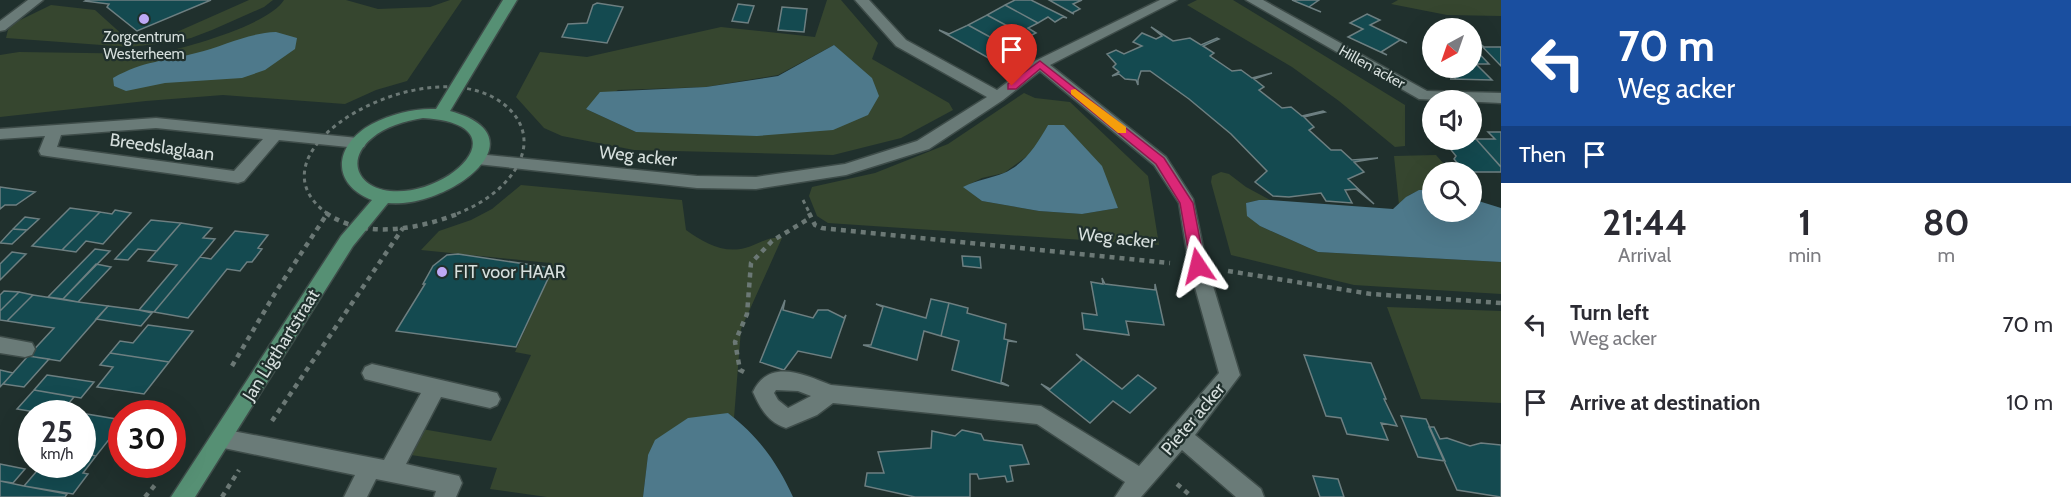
<!DOCTYPE html>
<style>
:root{--surface:#fff;--page:#f2f2f3;--text:#2b2b33;--muted:#7c7c81}
body{margin:0;font-family:Cabin,sans-serif;background:var(--page);color:var(--text);height:100vh;display:flex;flex-direction:column;font-size:22px;white-space:nowrap}
*{box-sizing:border-box;margin:0}
p{font-size:20px;color:var(--muted)}
.icon{flex:none;width:33px;height:33px;fill:none;stroke:currentColor;stroke-width:2;stroke-linecap:round;stroke-linejoin:round}
.map{position:relative;flex:1;overflow:hidden}
.sheet{display:flex;flex-direction:column;background:var(--surface);width:570px}
.sheet>*{flex:none}
.top-card{background:#1a4fa0;color:#fff;overflow:hidden}
.needle{width:39px;rotate:220deg}
.buttons{position:absolute;left:1422px;top:18px;display:grid;gap:12px}
.buttons a{display:grid;place-items:center;width:60px;height:60px;border-radius:50%;background:var(--surface);box-shadow:0 6px 24px #0002;font-size:30px}
.speed{position:absolute;left:18px;top:400px;display:flex;gap:12px;font-size:30px;font-weight:700;text-align:center}
.speed>*{display:grid;place-content:center;width:78px;height:78px;border-radius:50%;background:var(--surface);box-shadow:0 6px 24px #0002;line-height:1}
.speed small{font-size:15px;font-weight:400}
.speed .limit{border:9px solid #d22;background:#fff;color:#111}
.pin{position:absolute;display:grid;place-items:center;width:51px;height:51px;color:#fff;margin:-62px -26px;border-radius:50% 50% 50% 0;rotate:-45deg;box-shadow:0 0 6px #0007}
.pin .icon{rotate:45deg}
.me{position:absolute;width:66px;margin:-33px;rotate:350deg;stroke-linejoin:round;filter:drop-shadow(0 0 4px #0008)}
.turn{display:flex;align-items:center;gap:21px;height:126px;padding:0 18px;font-size:27px}
.turn .icon{width:78px;height:78px;stroke-width:2.5}
.turn b{display:block;font-size:42px;line-height:51px}
.then{display:flex;align-items:center;height:57px;padding:0 18px;background:#0003;gap:12px;font-size:22px}
.eta{display:flex;justify-content:space-evenly;align-items:center;height:102px;text-align:center}
.eta b{font-size:36px;font-weight:700;line-height:42px}
ul{padding:0;list-style:none}
li{display:flex;align-items:center;gap:18px;height:78px;padding:0 18px}
li div{flex:1}
li b{display:block;font-size:22px}
li em{font-style:normal}
main{display:flex;flex:1;min-height:0}
.map>svg:first-child{display:block}
</style>
<main>
<div class="map">
<svg width="1501" height="497" viewBox="0 0 1501 497">
<rect width="100%" height="100%" fill="#20302d"/>
<path fill="#36462f" fill-rule="evenodd" d="M249 0H273L264 7 212 30 191 38 166 43 129 47 6 38 8 30 14 23 51 5 95 10 125 37 152 43Z
M284 0H346L378 9 430 7 450 0H462L407 81 376 90 345 104 223 95 146 101 0 117V55L19 52 153 54C183 49 269 25 284 0Z
M827 0H841L878 43 872 59 949 103 953 110 901 138 833 155 634 150 562 136 544 128 516 97 540 52 587 57 721 27 815 37ZM834 45 846 57 636 132 586 109 618 90 706 87 778 75Z
M1197 0H1233L1405 105V146L1395 147 1339 101 1292 67 1187 5Z
M1398 0H1501V16L1447 15 1391 4Z
M1024 93 1035 98 1070 102 1148 176 1159 245 828 223 817 216 809 196 812 187 875 173 948 144ZM1048 125 1118 208 1082 214 1039 211 982 201 964 187 982 178 1004 173 1034 151Z
M1436 155 1451 172H1432V190C1417 190 1408 193 1399 205L1394 156Z
M1221 172 1229 174 1246 187 1270 200H1259L1246 203 1248 216 1260 226 1318 252 1501 262V294L1354 285 1231 255 1211 182 1212 176Z
M521 185 682 200 686 230C703 242 723 254 745 248 758 245 767 236 782 238L741 329 734 418 728 413 648 455 643 497H547L490 489 497 468 411 455 410 449 422 429 491 441 531 355 515 352 553 268 550 263 421 250 439 231 471 220 492 209Z
M1387 307 1501 311V403L1421 399Z"/>
<path fill="#4e798b" d="M276 32 297 38 295 49 265 70 242 78 165 83 126 91 114 86 113 78C145 60 163 62 196 53 224 46 248 33 276 32Z
M834 45 872 78 879 96 868 115 833 130 757 136 636 132 586 109 600 92 706 87 778 76Z
M1048 125H1064L1102 166 1118 208 1082 214 1039 211 982 201 963 187C977 180 992 178 1004 173 1026 163 1037 144 1048 125Z
M1419 190H1432V212H1472V199L1501 208V262L1318 252 1260 226 1247 216 1246 203 1259 200H1270L1393 209 1406 197Z
M728 413C759 437 777 462 793 497H643L648 455 655 440 688 418Z"/>
<path fill="#144a50" stroke="#6d7f81" stroke-width="1.5" d="M87 0H211L137 31 107 7 109 4 85 1Z
M1015 0H1031L1067 18 1063 17 1055 22 1048 17 1038 23 1005 5Z
M1049 0H1082L1073 4 1080 9 1072 13 1074 14Z
M1292 0H1319L1309 7 1321 12Z
M597 3 623 7 607 43 562 37 568 24 587 23 593 5Z
M738 4 754 6 748 23 732 21Z
M1005 5 1038 23 1028 28 1036 33 1028 37 987 15Z
M782 7 807 9 804 32 778 30Z
M1367 14 1380 20 1370 25 1407 43 1400 40 1381 52 1387 55 1348 37 1363 29 1350 23Z
M987 15 1028 37 1019 42 1011 38 1001 43 968 25Z
M968 25 1001 43 991 49 999 53 990 58 993 60H992L939 30 949 34Z
M1151 27 1173 41 1190 38 1201 45 1217 38 1219 39 1203 46 1214 53 1210 56 1232 71 1241 70 1252 78 1272 73 1254 79 1264 87 1259 90 1282 108 1291 107 1302 116 1323 111 1325 112 1304 117 1314 127 1309 130 1331 150H1341L1352 160 1378 158 1354 162 1364 172 1348 179 1374 204 1356 189 1345 190 1352 203 1326 201 1321 193 1289 197 1273 196 1255 182 1267 171 1231 134 1189 99 1150 71H1141L1138 80V85L1136 80 1125 79 1119 74 1112 76 1119 72 1113 67 1116 64 1107 54 1116 50 1124 54 1142 46 1133 42 1142 33 1156 39 1162 36Z
M1476 40 1484 47H1501V66Z
M1472 46 1489 64H1476L1492 80 1450 79H1456L1446 68H1472Z
M1488 132H1501V167L1476 139H1495Z
M1476 139 1501 167V172H1470L1458 164 1454 159 1456 156 1443 140Z
M0 187 35 192 16 205H5L0 209Z
M70 208 100 212 62 250 32 246Z
M115 210 131 213 103 244 86 241 76 252 62 250 100 212 112 214Z
M25 217 39 219 27 230 13 229Z
M151 220 181 223 157 251 138 249 128 260 115 259Z
M181 223 212 228 203 238 215 239 154 312 139 310 177 265 148 261Z
M13 229 27 230 12 244 0 243Z
M235 231 268 235 258 248 262 249 252 262H247L240 271 227 269 188 318 154 312 200 257 211 259Z
M95 249 110 251 63 299 48 297Z
M12 252 26 254 0 280V264Z
M458 254 553 268 516 347 396 331 425 284H423L433 266 447 255Z
M962 256 980 257 981 268 963 266Z
M96 264 111 267 78 302 63 299Z
M1102 278 1105 284 1155 290V284L1164 325 1126 321 1129 335 1084 329 1082 313 1097 315 1091 282 1103 284Z
M4 291 19 292 0 311V295Z
M19 292 33 295 7 321 0 320V311Z
M33 295 78 302 108 306 60 361 28 356 54 328 7 321Z
M931 299 949 303 941 336 924 331 917 360 863 345H871L883 307 876 304 926 318Z
M785 300 783 310 813 318 818 310H828L844 318 846 315 831 358 798 351 784 370 760 362Z
M949 303 968 308 967 313 1006 324 1004 339 1017 342 1008 341 1001 382 1009 386 952 370 959 341 941 336Z
M108 306 139 310 152 313 141 326 96 319Z
M148 325 193 331 169 362 110 353 120 341 133 343Z
M110 353 169 362 144 394 97 387 113 367 100 365Z
M1076 354 1122 389 1138 375 1156 388 1130 413 1113 401 1090 423 1041 384 1050 389 1082 360Z
M1304 355 1371 363 1386 399H1384L1397 426 1381 423 1388 440 1347 434 1341 418 1326 416Z
M28 356 49 359 24 387 3 384Z
M0 370 13 373 0 387Z
M47 375 94 382 81 398 34 390Z
M34 390 74 397 63 410 122 420V423L96 456 82 453V414H48L17 409Z
M1401 416 1426 419 1445 461 1418 457Z
M1429 427H1434L1440 439 1447 438 1470 446 1481 443 1501 445V497L1457 490Z
M962 430 981 434 984 440 1022 445 1029 464 1010 466 1013 481 1007 482 1005 476 979 479 977 474H970V497H915L865 486 867 473H884L878 452 931 448 932 431 955 436Z
M82 453 96 456 83 473 88 474 73 494 24 486 42 465H82Z
M0 464 25 469 13 483 0 481Z
M1313 476 1338 479 1344 497H1320Z
M0 481 24 486 67 494 65 497H0Z"/>
<g fill="none" stroke-linecap="round" stroke-linejoin="round">
<g stroke="#3e4c49" stroke-width="3">
<path id="minor" d="M28 0H43L5 30 0 31V21Z
M855 0H869L906 40 997 90 1035 61 1160 0H1177L1050 65 1166 157 1193 199 1207 266 1240 375 1195 435 1261 489 1264 497H1236L1182 450 1141 497H1115L1125 482 1037 424 833 403 817 415 786 428C768 422 760 408 753 392 769 358 803 374 831 385L1041 406 1139 466 1219 373 1189 266 1179 203 1154 165 1040 71 1003 100 929 149 846 175 756 189 697 188 477 164 471 163 469 159 471 155 477 154 697 176 756 177 845 164 917 141 987 97 896 46ZM776 390 798 391 811 396 788 408 778 400 774 393Z
M1246 0H1263L1427 91 1501 93V103L1419 99Z
M156 118 358 138 364 139 366 143 364 147 358 148 279 140 244 181 238 183 47 156 41 155 39 151 45 136 0 139V129ZM156 128 263 139 234 171 57 147 61 135Z
M0 337 32 343 35 349 32 355 25 357 0 353Z
M372 364 497 393 500 399 497 405 490 408 441 397 406 464 459 476 462 483 456 497H434L436 491 376 479 367 497H344L355 475 214 446 211 439 214 432 222 429 384 460 421 393 365 379 362 373 365 367Z"/>
</g>
<g stroke="#3e4c49" stroke-width="3">
<path id="major" d="M503 0H517L450 111C545 137 448 209 388 203L353 246 195 497H171L341 236 372 200C329 183 335 144 372 124 391 114 415 108 436 109ZM423 118C524 124 450 197 390 191 358 188 345 160 372 138 386 126 405 121 423 118Z"/>
</g>
<path stroke="#6b7875" stroke-width="3" stroke-dasharray="4 4" stroke-linecap="butt" d="M803 200 810 214
M328 214C237 150 432 43 506 106 519 117 527 133 523 151 516 181 484 204 456 214"/>
<path stroke="#6b7875" stroke-width="4.5" stroke-dasharray="5 5" stroke-linecap="butt" d="M326 213C365 240 419 229 460 213
M809 213 815 225 822 228 1170 263
M1228 271 1371 294 1501 303
M232 366 277 290 327 214
M744 372 740 370 735 342 747 314 751 263 772 241 810 218
M272 421 403 228
M1177 484 1192 497
M145 497 155 485
M222 497 239 470"/>
<use href="#minor" fill="#6a7b78" fill-rule="evenodd"/>
<use href="#major" fill="#569074" fill-rule="evenodd"/>
</g>
<path fill="#db2777" stroke="#8e194d" stroke-width="1.5" d="M1040 61 1164 158 1193 203 1205 266 1203 270H1193L1191 266 1180 203 1156 164 1040 69 1016 89H1008V84Z"/>
<path fill="#f59e0b" d="M1075 89 1126 127V133H1118L1071 94V90Z"/>
<g fill="#bea9f5" stroke="#20302d" stroke-width="2">
<circle cx="144" cy="19" r="6"/>
<circle cx="442" cy="272" r="6"/>
</g>
<g text-anchor="middle" stroke-width="4.5" stroke-linejoin="round" paint-order="stroke">
<g font-size="15" fill="#d6dfdd" stroke="#20302d">
<text x="144" y="42">Zorgcentrum<tspan x="144" dy="17">Westerheem</tspan></text>
</g>
<g font-size="15" fill="#d6dfdd" stroke="#20302d">
<text transform="translate(1372 67) rotate(29)" y="5">Hillen acker</text>
</g>
<g font-size="18" fill="#d6dfdd" stroke="#20302d">
<text transform="translate(162 147) rotate(8)" y="6">Breedslaglaan</text>
<text transform="translate(638 156) rotate(6)" y="6">Weg acker</text>
<text transform="translate(1117 238) rotate(6)" y="6">Weg acker</text>
<text transform="translate(281 345) rotate(-58)" y="6">Jan Ligthartstraat</text>
<text transform="translate(1193 419) rotate(-50)" y="6">Pieter acker</text>
</g>
<g font-size="18" fill="#d6dfdd" stroke="#20302d" text-anchor="start">
<text x="454" y="278">FIT voor HAAR</text>
</g>
</g>
</svg>
<div class="buttons">
<a><svg class="needle" viewBox="-14 -14 28 28"><path d="M0-13l5 13h-10z" fill="#e53935"/><path d="M0 13l5-13h-10z" fill="#7c7c81"/></svg></a>
<a><svg class="icon" aria-label="sound" viewBox="0 0 24 24"><path d="M4 9h4l5-4v14l-5-4H4zM17 9q2 3 0 6"/></svg></a>
<a><svg class="icon" aria-label="search" viewBox="0 0 24 24"><circle cx="10" cy="10" r="6"/><path d="M15 15l6 6"/></svg></a>
</div>
<div class="speed"><div>25<small>km/h</small></div><div class="limit">30</div></div>
<div class="pin" style="left:1012px;top:86px;background:#d93025"><svg class="icon" aria-label="arrive" viewBox="0 0 24 24"><path d="M6 21V4h12l-3 4 3 4H6"/></svg></div>
<svg class="me" style="left:1198px;top:266px" viewBox="-20 -20 40 40"><path d="M0-17L14 15 0 8-14 15z" fill="#db2777" stroke="#fff" stroke-width="4"/></svg>
</div>
<section class="sheet">
<div class="top-card">
<div class="turn"><svg class="icon" aria-label="left" viewBox="0 0 24 24"><path d="M17 20v-9H6M10 6l-5 5 5 5"/></svg><div><b>70 m</b>Weg acker</div></div>
<div class="then">Then<svg class="icon" aria-label="arrive" viewBox="0 0 24 24"><path d="M6 21V4h12l-3 4 3 4H6"/></svg></div>
</div>
<div class="eta">
<div><b>21:44</b><p>Arrival</p></div>
<div><b>1</b><p>min</p></div>
<div><b>80</b><p>m</p></div>
</div>
<ul>
<li><svg class="icon" aria-label="left" viewBox="0 0 24 24"><path d="M17 20v-9H6M10 6l-5 5 5 5"/></svg><div><b>Turn left</b><p>Weg acker</p></div><em>70 m</em></li>
<li><svg class="icon" aria-label="arrive" viewBox="0 0 24 24"><path d="M6 21V4h12l-3 4 3 4H6"/></svg><div><b>Arrive at destination</b></div><em>10 m</em></li>
</ul>
</section>
</main>
